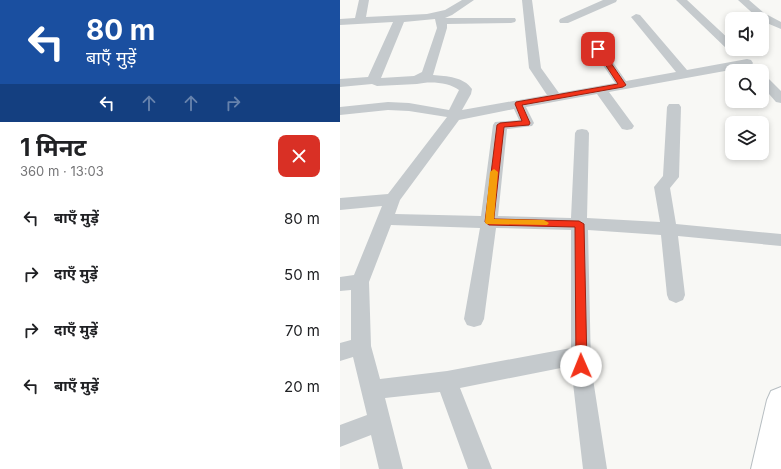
<!DOCTYPE html>
<html lang="hi">
<meta charset="utf-8">
<style>
:root{--surface:#fff;--page:#f6f6f6;--text:#202124;--muted:#757577}
body{margin:0;font-family:Inter,"Noto Sans Devanagari",sans-serif;background:var(--page);color:var(--text);height:100vh;display:flex;flex-direction:column;font-size:15px;white-space:nowrap}
*{box-sizing:border-box;margin:0}
p{font-size:13px;color:var(--muted)}
.icon{flex:none;width:22px;height:22px;fill:none;stroke:currentColor;stroke-width:2;stroke-linecap:round;stroke-linejoin:round}
.map{position:relative;flex:1;overflow:hidden}
.panel{display:flex;flex-direction:column;background:var(--surface);width:340px}
.panel>*{flex:none}
.guide{background:#1a4fa0;color:#fff;overflow:hidden}
.fabs{position:absolute;left:385px;top:12px;display:grid;gap:8px}
.fabs a{display:grid;place-items:center;width:44px;height:44px;border-radius:8px;background:var(--surface);box-shadow:0 2px 6px #0003;font-size:20px}
.pin{position:absolute;display:grid;place-items:center;width:34px;height:34px;color:#fff;margin:-17px;border-radius:8px;box-shadow:0 2px 6px #0006}
.me{position:absolute;width:44px;margin:-22px;rotate:359deg;stroke-linejoin:round;filter:drop-shadow(0 0 3px #0008)}
.turn{display:flex;align-items:center;gap:14px;height:84px;padding:0 20px;font-size:18px}
.turn .icon{width:52px;height:52px;stroke-width:2.5}
.turn b{display:block;font-size:28px;line-height:34px}
.lanes{display:flex;align-items:center;height:38px;padding:0 20px;background:#0003;justify-content:center;gap:20px;direction:ltr}
.lanes .off{opacity:.35}
.round{display:grid;place-items:center;flex:none;width:42px;height:42px;border-radius:8px;background:var(--page)}
.head{display:flex;align-items:center;justify-content:space-between;height:68px;padding:0 20px}
h1{font-size:24px;font-weight:700;line-height:30px}
ul{padding:0;list-style:none}
li{display:flex;align-items:center;gap:12px;height:56px;padding:0 20px}
li div{flex:1}
li b{display:block;font-size:15px}
li em{font-style:normal}
main{display:flex;flex:1;min-height:0}
.map>svg:first-child{display:block}
</style>
<main>
<section class="panel">
<div class="guide">
<div class="turn"><svg class="icon" aria-label="left" viewBox="0 0 24 24"><path d="M17 20v-9H6M10 6l-5 5 5 5"/></svg><div><b>80 m</b>बाएँ मुड़ें</div></div>
<div class="lanes"><svg class="icon" aria-label="left" viewBox="0 0 24 24"><path d="M17 20v-9H6M10 6l-5 5 5 5"/></svg><svg class="icon off" aria-label="ahead" viewBox="0 0 24 24"><path d="M12 20V5M6 11l6-6 6 6"/></svg><svg class="icon off" aria-label="ahead" viewBox="0 0 24 24"><path d="M12 20V5M6 11l6-6 6 6"/></svg><svg class="icon off" aria-label="right" viewBox="0 0 24 24"><path d="M7 20v-9h11M14 6l5 5-5 5"/></svg></div>
</div>
<div class="head"><div><h1>1 मिनट</h1><p>360 m · 13:03</p></div><a class="round" style="background:#d93025;color:#fff"><svg class="icon" aria-label="close" viewBox="0 0 24 24"><path d="M6 6l12 12M18 6L6 18"/></svg></a></div>
<ul>
<li><svg class="icon" aria-label="left" viewBox="0 0 24 24"><path d="M17 20v-9H6M10 6l-5 5 5 5"/></svg><div><b>बाएँ मुड़ें</b></div><em>80 m</em></li>
<li><svg class="icon" aria-label="right" viewBox="0 0 24 24"><path d="M7 20v-9h11M14 6l5 5-5 5"/></svg><div><b>दाएँ मुड़ें</b></div><em>50 m</em></li>
<li><svg class="icon" aria-label="right" viewBox="0 0 24 24"><path d="M7 20v-9h11M14 6l5 5-5 5"/></svg><div><b>दाएँ मुड़ें</b></div><em>70 m</em></li>
<li><svg class="icon" aria-label="left" viewBox="0 0 24 24"><path d="M17 20v-9H6M10 6l-5 5 5 5"/></svg><div><b>बाएँ मुड़ें</b></div><em>20 m</em></li>
</ul>
</section>
<div class="map">
<svg width="441" height="469" viewBox="0 0 441 469">
<rect width="100%" height="100%" fill="#f8f8f5"/>
<g fill="none" stroke-linecap="round" stroke-linejoin="round">
<g stroke="#b7bec2" stroke-width="2">
<path id="secondary" d="M441 387V469H411L427 400 431 391Z"/>
</g>
<path fill="#c5cacd" fill-rule="evenodd" d="M19 0H29L26 17 87 14 105 10 122 0H134L112 15 105 18H175L176 20 175 22 171 23 107 24V28L93 75C107 76 124 77 132 89L131 94 122 110 207 95 189 68 182 0H192L201 68 219 93 275 83 244 37 250 34 254 35 286 81 336 72 291 17 296 14 300 15 347 70 407 59 411 60 413 63 411 66 407 67 269 92 294 126 292 129 287 130 282 129 257 94 186 107 194 123 192 126 167 129 158 216 231 218 235 133 237 130 242 129 247 130 249 133 247 218 320 222 314 187 323 176 327 107 329 104H339L341 107 339 177 330 188 336 224 441 234V246L338 236 345 295 343 300 336 303 329 300 327 295 321 235 248 230 251 366 267 469H243L231 366 120 388 152 469H128L100 392 45 398 63 469H39L31 435 0 447V425L27 415 13 357 0 361V343L11 340V290L0 291V277L14 275 42 206 0 210V198L48 194 107 117 69 111 48 110 0 115V107L48 102 69 103 109 110 119 90C109 82 89 81 77 84L37 86 32 84 0 87V79L28 77 53 22 0 25V19L15 18ZM95 19 97 28 82 72 74 76 41 78 64 22ZM174 109 179 120 155 122 153 125 141 216 55 214 60 200 119 120ZM51 225 140 228 124 319 127 325 134 327 141 325 144 319 156 228 231 230V348L107 371 40 379 31 346 29 282Z
M263 0H277L276 2 228 23H220L219 21 220 19Z
M336 0H347L392 42V49H397L396 50H388Z
M398 0H409L424 13 441 22V29L422 21V19H419Z
M422 75 426 76 441 91V103L436 102 422 86Z"/>
<use href="#secondary" fill="#fff" fill-rule="evenodd"/>
</g>
<path fill="#f33319" stroke="#9e2110" d="M256 47H260L286 85 283 87 182 105 190 123 189 125 164 127 154 217V219L239 221 244 224 247 366 245 369 241 371 237 369 236 366 235 227 149 225 145 222 157 125 160 123 182 121 175 104 176 102 278 84 255 49Z"/>
<path fill="#f59e0b" d="M154 169 158 172 154 219 204 220 209 223 207 225 146 224 145 222 150 172Z"/>
</svg>
<div class="fabs">
<a><svg class="icon" aria-label="sound" viewBox="0 0 24 24"><path d="M4 9h4l5-4v14l-5-4H4zM17 9q2 3 0 6"/></svg></a>
<a><svg class="icon" aria-label="search" viewBox="0 0 24 24"><circle cx="10" cy="10" r="6"/><path d="M15 15l6 6"/></svg></a>
<a><svg class="icon" aria-label="layers" viewBox="0 0 24 24"><path d="M12 4l9 5-9 5-9-5zM3 14l9 5 9-5"/></svg></a>
</div>
<div class="pin" style="left:258px;top:49px;background:#d93025"><svg class="icon" aria-label="arrive" viewBox="0 0 24 24"><path d="M6 21V4h12l-3 4 3 4H6"/></svg></div>
<svg class="me" style="left:241px;top:366px" viewBox="-20 -20 40 40"><circle r="19" fill="#fff"/><path d="M0-13L10 11 0 6-10 11z" fill="#f33319"/></svg>
</div>
</main>
